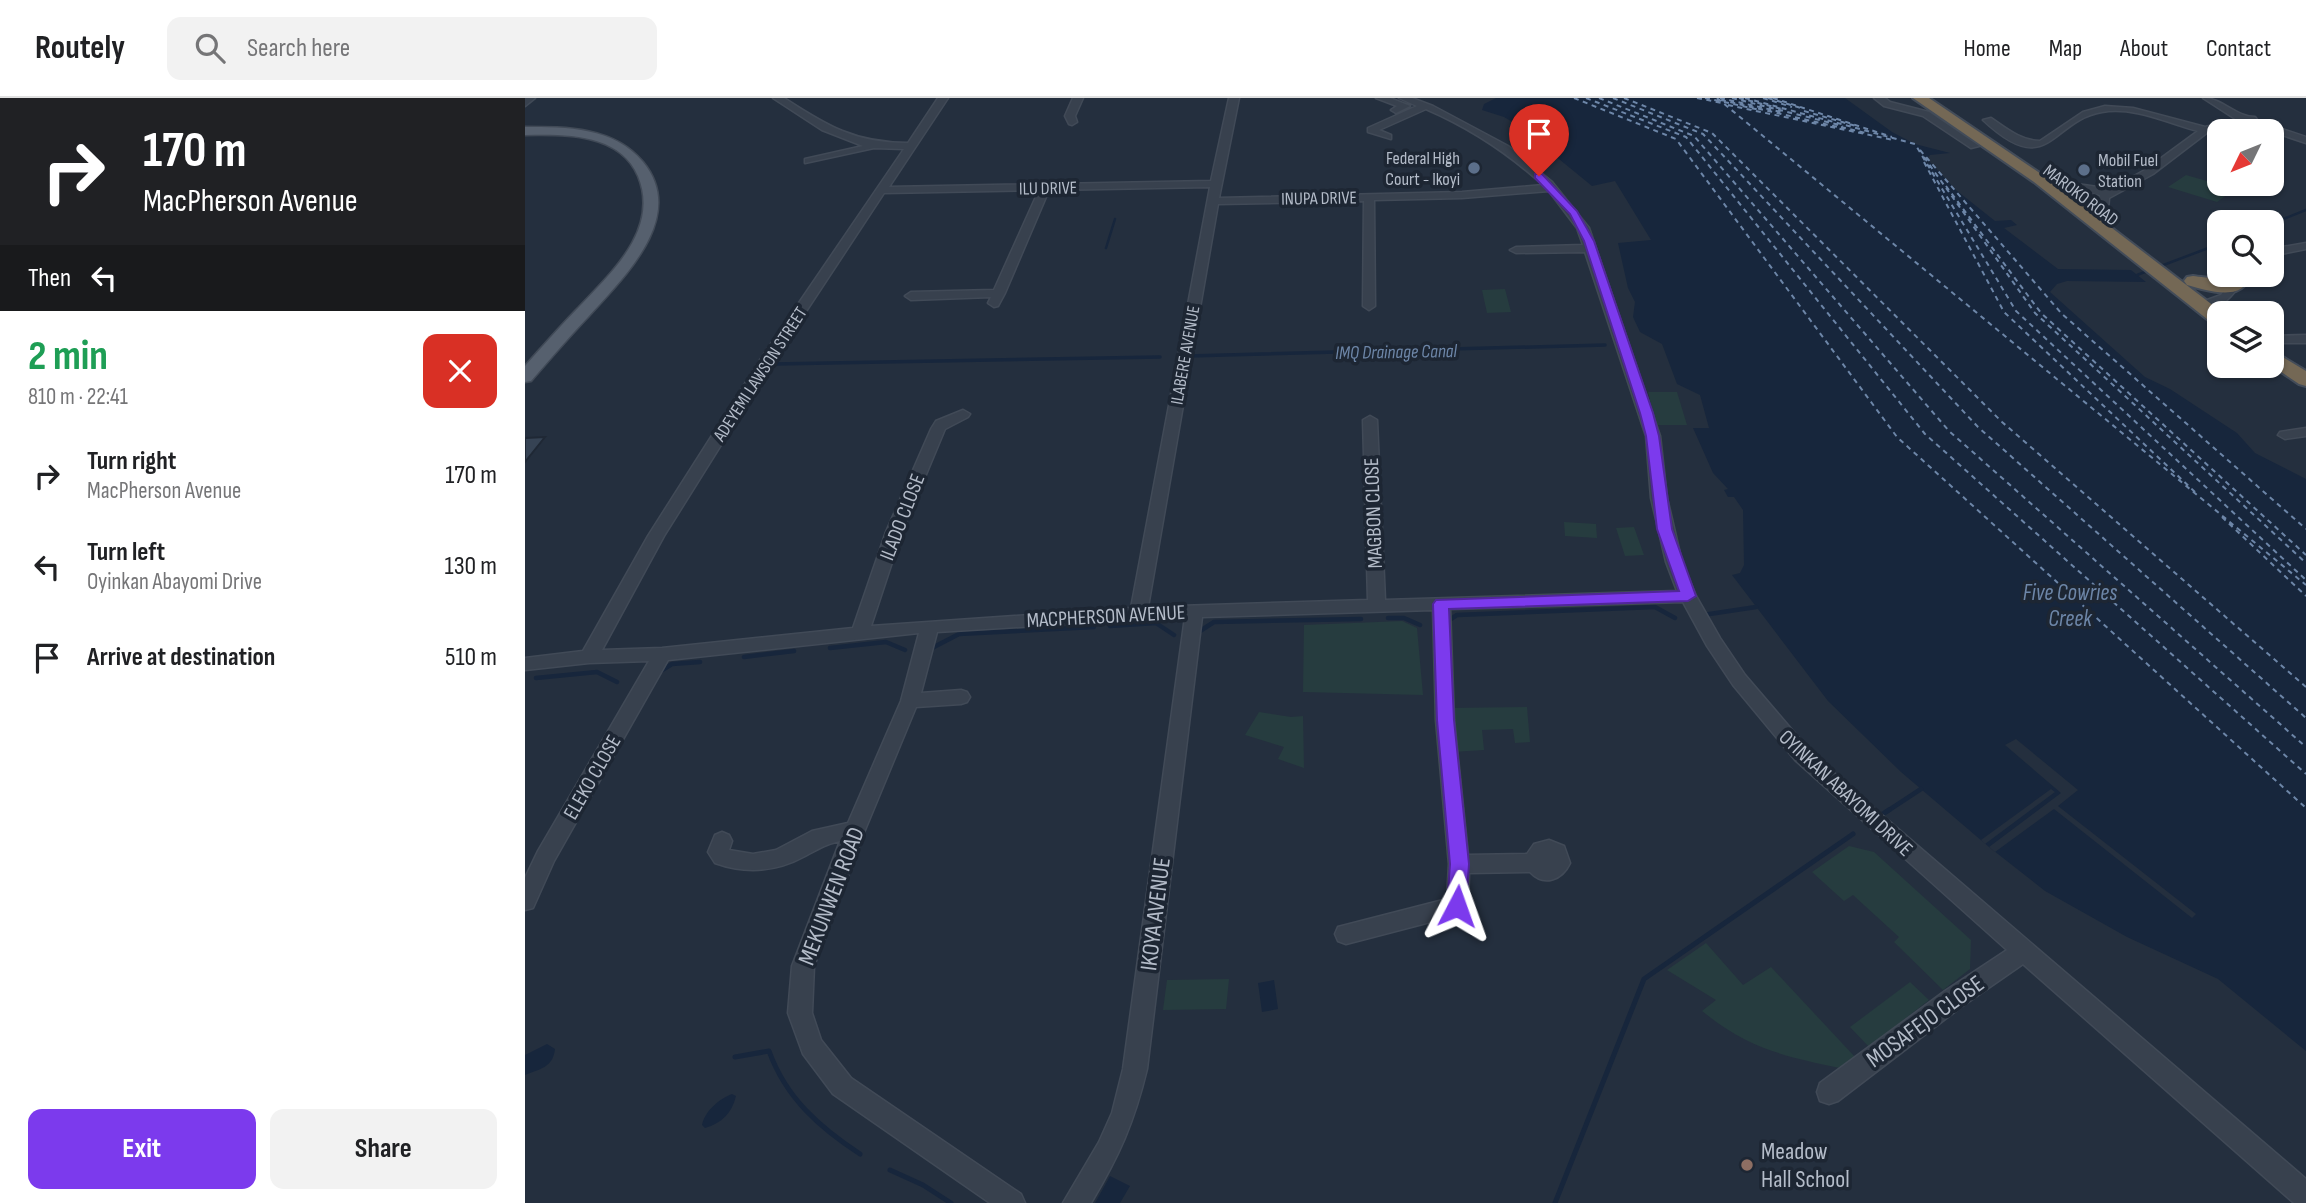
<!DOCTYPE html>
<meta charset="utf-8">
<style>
:root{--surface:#fff;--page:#f2f2f2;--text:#202124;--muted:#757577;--line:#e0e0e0;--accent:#7c3aed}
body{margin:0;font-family:"Sofia Sans Condensed",sans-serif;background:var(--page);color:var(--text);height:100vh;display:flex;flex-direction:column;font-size:26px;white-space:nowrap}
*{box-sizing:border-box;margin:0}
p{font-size:23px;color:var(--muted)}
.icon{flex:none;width:38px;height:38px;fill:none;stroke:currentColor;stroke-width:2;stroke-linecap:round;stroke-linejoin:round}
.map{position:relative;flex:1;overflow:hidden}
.panel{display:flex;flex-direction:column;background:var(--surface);width:525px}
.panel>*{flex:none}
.top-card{background:#202124;color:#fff;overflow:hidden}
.needle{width:46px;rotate:227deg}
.tools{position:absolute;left:1682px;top:21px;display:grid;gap:14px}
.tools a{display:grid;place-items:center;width:77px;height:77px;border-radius:14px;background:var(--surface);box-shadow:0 2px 5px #0004;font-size:35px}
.pin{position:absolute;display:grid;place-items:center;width:60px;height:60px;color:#fff;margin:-72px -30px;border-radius:50% 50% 50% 0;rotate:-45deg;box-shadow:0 0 7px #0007}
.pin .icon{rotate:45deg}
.me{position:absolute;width:77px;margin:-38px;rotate:4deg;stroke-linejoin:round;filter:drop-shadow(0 0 5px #0008)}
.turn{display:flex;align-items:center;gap:24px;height:147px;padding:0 28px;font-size:32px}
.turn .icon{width:91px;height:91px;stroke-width:2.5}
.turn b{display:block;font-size:49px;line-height:60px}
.then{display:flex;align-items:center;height:66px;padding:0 28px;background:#0003;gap:14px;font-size:26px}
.round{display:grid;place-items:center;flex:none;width:74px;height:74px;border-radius:14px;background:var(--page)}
.head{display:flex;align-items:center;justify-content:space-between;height:119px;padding:0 28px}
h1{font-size:42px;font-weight:700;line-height:52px;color:#1e9e55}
.action{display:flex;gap:14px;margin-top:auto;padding:14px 28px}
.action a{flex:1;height:80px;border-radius:14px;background:var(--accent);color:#fff;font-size:28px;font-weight:700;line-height:80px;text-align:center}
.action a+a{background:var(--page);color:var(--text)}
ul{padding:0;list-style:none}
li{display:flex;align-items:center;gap:21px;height:91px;padding:0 28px}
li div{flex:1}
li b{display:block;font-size:26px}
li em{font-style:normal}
header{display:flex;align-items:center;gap:42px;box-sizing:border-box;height:98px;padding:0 35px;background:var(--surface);border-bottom:2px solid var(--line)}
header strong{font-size:33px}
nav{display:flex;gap:38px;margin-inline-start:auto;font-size:24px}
.search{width:490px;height:63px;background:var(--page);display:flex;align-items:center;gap:18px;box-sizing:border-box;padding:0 24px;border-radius:14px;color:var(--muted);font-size:26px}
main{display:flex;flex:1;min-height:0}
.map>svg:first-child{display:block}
</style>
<header>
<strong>Routely</strong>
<div class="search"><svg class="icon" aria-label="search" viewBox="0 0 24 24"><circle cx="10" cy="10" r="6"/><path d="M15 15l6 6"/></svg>Search here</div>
<nav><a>Home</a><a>Map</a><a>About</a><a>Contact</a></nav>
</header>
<main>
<section class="panel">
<div class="top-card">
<div class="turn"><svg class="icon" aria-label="right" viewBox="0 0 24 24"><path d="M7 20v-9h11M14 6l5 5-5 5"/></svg><div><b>170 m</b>MacPherson Avenue</div></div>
<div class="then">Then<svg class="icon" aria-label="left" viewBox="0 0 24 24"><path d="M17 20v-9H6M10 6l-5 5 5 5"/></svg></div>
</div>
<div class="head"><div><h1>2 min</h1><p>810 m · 22:41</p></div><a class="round" style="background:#d93025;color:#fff"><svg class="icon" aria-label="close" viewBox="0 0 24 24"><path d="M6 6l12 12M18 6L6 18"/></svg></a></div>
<ul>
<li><svg class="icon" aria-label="right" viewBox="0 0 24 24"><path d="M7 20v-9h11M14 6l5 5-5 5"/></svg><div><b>Turn right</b><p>MacPherson Avenue</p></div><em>170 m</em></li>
<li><svg class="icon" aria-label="left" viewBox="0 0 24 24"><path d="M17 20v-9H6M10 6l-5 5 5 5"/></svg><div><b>Turn left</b><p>Oyinkan Abayomi Drive</p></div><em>130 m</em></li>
<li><svg class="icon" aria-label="arrive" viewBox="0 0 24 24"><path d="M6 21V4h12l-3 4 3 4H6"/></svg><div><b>Arrive at destination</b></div><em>510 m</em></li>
</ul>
<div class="action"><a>Exit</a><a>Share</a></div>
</section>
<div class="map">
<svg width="1781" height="1105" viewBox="0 0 1781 1105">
<rect width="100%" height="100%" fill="#242f3e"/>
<path fill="#263c3f" d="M1661 77 1710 91 1692 104 1643 89Z
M980 191 986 214 962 215 957 192Z
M1123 294H1152L1162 327H1131Z
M1039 424 1071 426 1072 440 1040 438Z
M1109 429 1119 457 1100 458 1091 430Z
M877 523 892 530 898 597 778 594 779 527Z
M1002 609 1005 644 990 645 988 631 957 632 959 652 927 654 923 610Z
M734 614 766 619 778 618 779 670 753 661 759 649 720 637Z
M1324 748 1349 754 1446 842 1445 871 1418 892 1369 844 1374 839 1328 797 1319 803 1287 774Z
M1181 845 1218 887 1246 869 1330 959 1315 970C1258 958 1224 951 1177 913L1191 902 1142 872Z
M704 881 701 911 638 912 642 882Z
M1385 884 1404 902 1344 949 1325 929Z"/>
<path fill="#17263c" d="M971 0H1320L1367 34 1390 46 1425 55 1405 57 1402 61 1431 92 1470 123 1486 122 1492 127 1479 130 1533 171 1606 172 1621 184 1542 183 1532 186 1525 194 1620 279 1645 291 1712 335 1730 355 1781 381V953L1693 881 1602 839 1520 793 1464 749 1376 674 1303 603 1207 477 1215 475 1219 467 1218 412 1209 399H1203L1199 392 1203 391 1188 375 1168 330H1184L1175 297 1152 286 1137 246 1115 234 1108 219 1110 204 1103 190 1093 145 1126 142 1090 83 1067 88 1007 39 1008 36 979 19 957 12 959 6Z
M749 882 753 911 737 914 733 885Z
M22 946 30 951C28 970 14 971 0 977V957Z
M207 996 211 998C207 1015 197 1025 180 1030L177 1027C180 1013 194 1001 207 996Z
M585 1078 605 1088 595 1105H570Z"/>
<path fill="#242f3e" d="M1491 641 1553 692 1533 708 1671 816 1667 820 1529 711 1470 754 1464 749 1536 695 1480 647Z
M1526 691 1530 694 1460 746 1456 742Z"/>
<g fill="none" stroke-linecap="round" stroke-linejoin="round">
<path stroke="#17263c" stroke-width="2.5" d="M1746 126 1781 112
M581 150 590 121
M1612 177 1694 146"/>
<path stroke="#17263c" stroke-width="3.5" d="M663 258 1080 247
M250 266 635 259"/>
<path stroke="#17263c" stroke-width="4.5" d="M1178 517 1231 509
M863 520H879L895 527
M921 524 932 517 1130 509 1150 520
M585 528 631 525 649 537
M672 535 689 524 836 521
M305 550 361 544 380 552
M407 550 434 536 569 529
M219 559 269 553
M134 574 147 566 175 564
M11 580 72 574 92 584
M1361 714 1396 691"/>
<path stroke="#17263c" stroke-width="5" d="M1353 719 1364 712
M210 959 244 953C261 1000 294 1029 335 1056
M365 1072 398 1087 426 1105
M1030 1105 1119 881 1328 736"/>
<path stroke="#6d86a8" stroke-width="2" stroke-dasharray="5 4.5" stroke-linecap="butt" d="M1049 0 1151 41 1372 339 1781 710
M1061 0 1161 39 1400 336 1781 676
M1074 0 1169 38 1424 333 1781 649
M1088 0 1178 36 1453 329 1781 620
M1099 0 1187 35 1477 324 1781 589
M1172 0 1197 5
M1180 0 1194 3
M1192 0 1781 487
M1195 0 1256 14
M1207 0 1318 28
M1214 0 1257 11
M1220 0 1390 46 1491 213 1781 482
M1238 0 1267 9
M1243 0 1279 11
M1248 0 1367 39
M1196 2 1317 30
M1199 4 1235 12
M1203 7 1368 42
M1279 13 1331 28
M1316 29 1341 35
M1395 52 1537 216 1781 431
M1399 59 1510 215 1781 465
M1399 64 1479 214 1670 394
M1421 88 1516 215 1781 457
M1697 419 1781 498"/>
</g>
<path fill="#364354" stroke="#1f2835" stroke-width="2" d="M20 339 0 364V340Z"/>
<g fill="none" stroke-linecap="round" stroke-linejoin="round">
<g stroke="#414a57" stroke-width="3">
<path id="minor" d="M0 0H10L0 8Z
M248 0H259C302 28 330 45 383 45L413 0H423L364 89 686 83 704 0H714L694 100 937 94 1018 87C983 55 945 30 901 11L854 32 866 37V41L843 34V30L892 8 874 0H887L908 8 983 48 1027 84 1064 130 1135 338 1142 400 1157 464 1171 498 1195 540 1220 577 1285 653 1323 688 1781 1081V1105H1769L1498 866 1436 909 1313 1003 1304 1006 1295 1003 1292 994 1295 985 1420 893 1482 852 1271 663 1208 587 1182 548 1158 504 925 511 929 622 943 757 1002 756 1009 746 1024 742 1039 748 1045 765C1037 782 1019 789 1005 774L944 775 943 808 940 815 821 846 813 843 810 836 813 829 922 801 924 766 911 622 908 512 677 519 622 971C609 1025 594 1058 566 1105H538L574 1044 587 1015 598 971 660 519 412 534 396 595 436 592 442 594 445 599 442 604 436 606 391 609 340 732 289 868 287 915 296 942 326 980 496 1096 500 1105H465L308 996 278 956 263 915 267 868 315 743C301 746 293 751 280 758 251 774 221 776 190 765L183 754 190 737 197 734 204 737 207 743 204 752 228 756 251 752 287 733 323 725 376 603 394 535 143 562 29 763 8 810 0 812V780L13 753 124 563 64 565 0 572V560L58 553 123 438 237 259 379 51 349 50 280 65V61L338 48 297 32ZM685 89 606 510 346 528 377 434 420 331 443 319 445 316 438 312 411 323 406 331 361 434 328 530 137 550 77 552 139 438 251 259 359 95 514 92 469 192 386 194 380 198 386 202 466 199 463 205 469 209 473 208 480 195 524 92ZM1024 93 1052 130 1058 147 991 149 985 152 991 155 1060 154 1121 338 1126 400 1141 464 1152 493 860 502 852 322 845 318 838 322 843 502 623 509 693 106 839 103 838 208 844 212 850 208 849 102 937 100Z
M548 0H558L550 18 552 24 547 27 544 26 540 18Z
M851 0H865L885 8 871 15 866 12 872 8Z
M1349 0H1360L1365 4 1404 14 1454 48 1446 50 1398 18 1359 8Z
M1678 0C1697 0 1711 19 1730 19L1733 23 1781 39V45L1721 25 1683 34 1628 76 1584 100 1583 113 1578 116 1573 113 1575 97 1538 88V84L1586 91 1620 72 1673 33C1643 25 1608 8 1577 14 1526 22 1524 84 1458 22L1466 20C1481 30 1496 43 1515 43L1558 14 1580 8 1608 10 1680 29 1712 22Z
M1781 145V151L1746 158V151Z
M1710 177H1722C1710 194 1698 214 1674 211V205L1696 197Z
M1781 237V245H1746V239L1749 238Z
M1781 330V338L1760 341 1753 337 1755 334Z"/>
</g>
<g stroke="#414a57" stroke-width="3">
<path id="major" d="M0 29C42 29 89 29 118 64 163 119 98 180 63 219 43 240 25 261 6 283L0 284V268C18 248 35 228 54 209 87 174 135 131 113 78 95 35 39 36 0 37Z"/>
</g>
<g stroke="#434c59" stroke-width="4">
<path id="highway" d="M1388 0H1404L1519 78 1698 215H1694V227L1687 225 1509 84Z
M1668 178C1680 180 1712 181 1719 188 1707 201 1677 191 1662 187L1659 183 1662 179Z
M1746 252 1781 273V288L1774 286 1746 267Z"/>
</g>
<use href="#minor" fill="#38414e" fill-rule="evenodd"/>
<use href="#major" fill="#56606e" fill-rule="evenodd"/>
<use href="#highway" fill="#746855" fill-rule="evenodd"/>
</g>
<path fill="#7c3aed" stroke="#51269a" stroke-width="2" d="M1010 76H1017L1052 113 1069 143 1128 315 1134 338 1147 431 1171 498 1163 503 924 511 929 622 944 766 941 808 938 815 932 817 925 815 922 808 925 766 912 622 908 506 911 502 1154 493 1132 431 1121 338 1115 315 1059 143 1045 116 1010 80Z"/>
<g fill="#5c6f8a" stroke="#1d2633" stroke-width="2.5">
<circle cx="949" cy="70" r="7"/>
<circle cx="1559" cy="72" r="7"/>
</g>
<circle fill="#8d6e63" stroke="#1d2633" stroke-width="2.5" cx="1222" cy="1067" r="7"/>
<g text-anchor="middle" stroke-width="7" stroke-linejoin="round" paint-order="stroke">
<g font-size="18" fill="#b4bcc9" stroke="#1d2633" text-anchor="end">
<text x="935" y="66">Federal High<tspan x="935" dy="21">Court - Ikoyi</tspan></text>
<text x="1573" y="68" text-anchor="start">Mobil Fuel<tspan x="1573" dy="21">Station</tspan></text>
</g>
<g font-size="18" fill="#b4bcc9" stroke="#1d2633">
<text transform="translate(523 90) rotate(-1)" y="6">ILU DRIVE</text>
<text transform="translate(1556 97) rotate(37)" y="6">MAROKO ROAD</text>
<text transform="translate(794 100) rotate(-1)" y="6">INUPA DRIVE</text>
<text transform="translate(660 257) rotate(-80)" y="6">ILABERE AVENUE</text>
<text transform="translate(235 276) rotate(-57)" y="6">ADEYEMI LAWSON STREET</text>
</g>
<g font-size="19" font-style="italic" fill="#6d86a8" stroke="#1d2633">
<text transform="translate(871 253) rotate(-1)" y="7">IMQ Drainage Canal</text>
</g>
<g font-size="21" fill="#b4bcc9" stroke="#1d2633">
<text transform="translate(848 415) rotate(-92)" y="7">MAGBON CLOSE</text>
<text transform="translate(377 419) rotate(-69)" y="7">ILADO CLOSE</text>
<text transform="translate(581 518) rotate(-3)" y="7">MACPHERSON AVENUE</text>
<text transform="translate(67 679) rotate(-60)" y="7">ELEKO CLOSE</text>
<text transform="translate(1321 695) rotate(43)" y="7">OYINKAN ABAYOMI DRIVE</text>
</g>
<g font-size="23" font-style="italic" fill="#6d86a8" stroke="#1d2633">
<text x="1545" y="502">Five Cowries<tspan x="1545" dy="26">Creek</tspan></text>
</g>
<g font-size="24" fill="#b4bcc9" stroke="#1d2633">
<text transform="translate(306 798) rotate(-69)" y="8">MEKUNWEN ROAD</text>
<text transform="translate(630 816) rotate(-83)" y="8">IKOYA AVENUE</text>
<text transform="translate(1400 923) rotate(-36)" y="8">MOSAFEJO CLOSE</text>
</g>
<g font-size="24" fill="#b4bcc9" stroke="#1d2633" text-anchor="start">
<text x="1236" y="1061">Meadow<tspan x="1236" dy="28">Hall School</tspan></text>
</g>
</g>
</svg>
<div class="tools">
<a><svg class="needle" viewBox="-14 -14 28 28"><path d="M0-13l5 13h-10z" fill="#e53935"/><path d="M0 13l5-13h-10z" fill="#757577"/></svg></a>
<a><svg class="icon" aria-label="search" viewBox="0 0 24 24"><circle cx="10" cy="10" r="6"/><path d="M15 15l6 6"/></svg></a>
<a><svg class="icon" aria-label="layers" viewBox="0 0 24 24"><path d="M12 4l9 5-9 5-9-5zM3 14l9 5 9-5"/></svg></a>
</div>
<div class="pin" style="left:1014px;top:78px;background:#d93025"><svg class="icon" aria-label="arrive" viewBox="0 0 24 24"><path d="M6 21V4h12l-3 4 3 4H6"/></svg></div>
<svg class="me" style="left:932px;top:808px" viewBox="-20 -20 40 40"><path d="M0-17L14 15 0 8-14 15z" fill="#7c3aed" stroke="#fff" stroke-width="4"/></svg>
</div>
</main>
